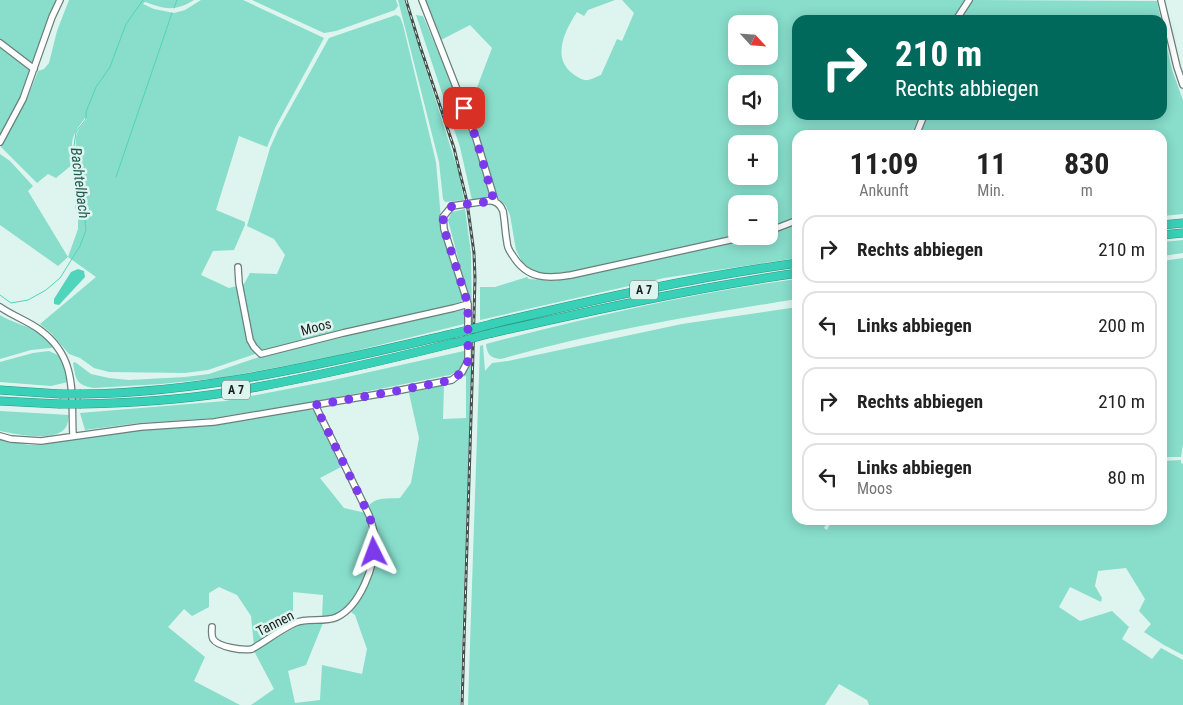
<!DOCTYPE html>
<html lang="de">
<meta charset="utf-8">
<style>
:root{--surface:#fff;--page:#f6f6f6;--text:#222;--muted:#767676;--line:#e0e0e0}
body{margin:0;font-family:"Roboto Condensed",sans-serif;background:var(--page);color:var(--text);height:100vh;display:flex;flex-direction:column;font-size:19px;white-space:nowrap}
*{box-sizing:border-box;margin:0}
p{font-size:16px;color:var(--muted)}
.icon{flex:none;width:28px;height:28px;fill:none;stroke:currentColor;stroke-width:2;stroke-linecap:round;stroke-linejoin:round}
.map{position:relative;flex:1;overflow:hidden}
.details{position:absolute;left:792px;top:130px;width:375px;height:395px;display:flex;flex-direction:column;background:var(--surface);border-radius:15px;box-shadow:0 2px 12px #0003}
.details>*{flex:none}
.hud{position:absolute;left:792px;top:15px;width:375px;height:105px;border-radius:15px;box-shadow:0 2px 12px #0003;background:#00695c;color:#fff;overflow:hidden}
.needle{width:32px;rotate:116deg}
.buttons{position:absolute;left:728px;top:15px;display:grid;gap:10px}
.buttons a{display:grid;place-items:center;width:50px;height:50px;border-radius:10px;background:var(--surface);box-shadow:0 2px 12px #0003;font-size:25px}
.pin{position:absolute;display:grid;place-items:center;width:42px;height:42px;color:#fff;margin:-21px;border-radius:10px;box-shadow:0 2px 8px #0006}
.me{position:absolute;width:55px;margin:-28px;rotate:357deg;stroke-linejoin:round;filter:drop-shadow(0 0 4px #0008)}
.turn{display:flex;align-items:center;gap:18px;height:105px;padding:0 20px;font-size:22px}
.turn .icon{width:65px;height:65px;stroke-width:2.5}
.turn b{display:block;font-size:35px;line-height:42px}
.eta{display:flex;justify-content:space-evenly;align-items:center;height:85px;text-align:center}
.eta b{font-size:30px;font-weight:700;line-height:35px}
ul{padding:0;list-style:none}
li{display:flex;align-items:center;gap:15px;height:68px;margin:0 10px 8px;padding:0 10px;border:2px solid var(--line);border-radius:15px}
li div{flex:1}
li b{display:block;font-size:19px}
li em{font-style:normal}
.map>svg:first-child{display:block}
</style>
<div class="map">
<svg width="1183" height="705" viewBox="0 0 1183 705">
<rect width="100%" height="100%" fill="#def4ef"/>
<path fill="#88ddcb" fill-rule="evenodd" d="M0 0H58L33 66 0 42Z
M69 0H194C175 12 165 9 145 2L143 4 154 9 174 13 185 10 201 0H243L324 38 275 128 267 147 239 136 216 210 245 222V225L234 250 213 251 201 275 229 288 237 286C241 309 244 332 255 352V354L208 370 185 373 109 372 94 368 80 358 69 354 51 333 40 324 96 277 68 257 58 266 0 225V154L10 161 33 186 28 191 68 257 78 229V217L75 207 77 193 75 175 84 174C79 162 73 146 77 133 79 128 84 123 87 119L85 118C70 138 71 140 73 164L56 178 48 174 37 183 1 147 26 101 38 71 44 69 49 63 57 31Z
M252 0H396L398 6 395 10 336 31 324 33Z
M398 0H404L459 174 464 200 445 202 443 199 439 162Z
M424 0H615L588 10 584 16 577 12C565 30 551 58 573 74 586 83 587 81 601 75L617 39 622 41 634 13 622 0H965L952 20H798V115H920L911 135H798L797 217 769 227V204H736V236L571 272 543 274 532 270 522 262 516 250 510 215 506 206 499 199 468 111 492 48 470 25 439 41ZM736 24H769V56H736ZM736 84H769V116H736ZM736 144H769V176H736Z
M973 0 1157 1 1161 20H959Z
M396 15 400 17 403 25 436 162 441 219 463 298 460 304 264 352C248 346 244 301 241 285L244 284 250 273 277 274 285 255 274 239 247 226 270 148 278 130 329 38Z
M416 15 423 16C443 64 464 111 481 160 484 171 492 185 490 197L472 200 460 147Z
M1163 30 1172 70 1183 100V214L1163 216 1162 135H919L927 115H1162Z
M0 46 32 69 20 97 0 137Z
M465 209 471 253 472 321 471 322 468 296 448 220 452 212Z
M797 223V258L664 278 480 320V287H495L527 277 529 279 553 281 571 278 762 236H769V234Z
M1183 240V253L1163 256V242Z
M1183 258V444L1181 457H1163V261Z
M797 279V299C698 315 598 331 501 359 490 358 487 354 486 344 589 317 692 293 797 279Z
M797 307 798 520H828L824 528 827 530 832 520H1162L1163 461 1181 460V463L1183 464V655L1164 645 1144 632 1151 624 1139 611 1145 599 1126 568 1098 571 1095 586 1102 598 1101 602 1070 587 1059 607 1080 621 1112 611 1129 627 1122 639 1152 659 1161 648 1183 660V705H869L867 700 839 684 825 705H468L480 346 483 345 485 371 492 363 508 361 682 324Z
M461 308 465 309 464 324 327 358 220 378 161 384 94 388C76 385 76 380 73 363L75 362 91 374 109 378 129 380 185 377 209 374 262 356 344 335Z
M0 315C17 326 41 327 53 346L51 348 31 350 0 359Z
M472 347 460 705H251L274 689 254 651 299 625 323 623 306 665 288 671 295 703 320 700 322 665 362 674 367 649 355 615 351 612 359 600 376 553 367 509C373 496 388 499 400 498L411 483 419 438 409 393 444 385 443 419 466 418V376L461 377 459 370 450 375 313 402 213 418 139 423 85 430 80 413 225 401 329 381 464 351Z
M49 351 62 357 66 367 68 382 51 386 0 382V362L33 353Z
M309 409 315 411 341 467 320 478 344 508 366 513C369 522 373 530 373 539 374 558 361 595 347 607 339 614 331 616 322 618L323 595 293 592V622L254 646 251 616 237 595 219 587 209 593V607L192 616 184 609 168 627 205 657 194 681 240 705H0V439L29 445H41L74 439 142 430 215 425Z
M0 411 69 415C68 419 68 424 66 427 56 443 16 434 0 431Z"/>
<path fill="#50d4bc" d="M78 269 84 271 85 277 59 305 54 304V299L71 272Z"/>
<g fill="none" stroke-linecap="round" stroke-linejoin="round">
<path stroke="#50d4bc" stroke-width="1" d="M174 8 177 0
M116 177 172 13
M0 295 11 303 28 300 46 290 60 278 80 246 86 230 81 184 74 146 76 132 86 119V112L96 87 110 67 126 24 143 0"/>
<g stroke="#6b7f7a" stroke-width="8">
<path id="minor" d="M422 0 476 138 495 201
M1161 0 1177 67 1183 85
M956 20 969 0
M0 43 34 69
M916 135 924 115
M0 142 23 99 52 17 60 0
M487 201C495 200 500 204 503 211 505 222 505 232 507 242 507 247 510 252 513 256 527 279 547 279 571 275L748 236
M769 231 798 220
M238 267 239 283 250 340 254 347 261 354 343 333 454 308 468 304
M0 307C13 316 28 321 40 330 78 358 71 394 73 435
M0 436 11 439 41 441 141 427 214 422 391 392 452 380 462 372 468 361V304L444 229 443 217 452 206
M212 627C212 631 211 635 213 639 218 647 243 651 252 649 266 641 280 630 295 623 307 617 324 623 337 617 360 606 375 566 375 541 375 532 372 524 369 515L315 405"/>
</g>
<g stroke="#2e9482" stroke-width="9">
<path id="highway" d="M1162 225 1183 223
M1162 235 1183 233
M492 324C593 300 694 277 798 263
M492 333C594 310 695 288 798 273
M0 390 60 394
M81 394C207 393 330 362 452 334
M0 401 59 404
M81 404C129 403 177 400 224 393 301 380 378 362 454 343"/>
</g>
<use href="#minor" stroke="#fff" stroke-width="5.5"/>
<use href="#highway" stroke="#38d1b7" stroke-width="8"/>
<g stroke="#444f4c" stroke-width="3">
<path id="rail" d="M406 0 420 46 454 148 467 202 474 253 475 278 473 353 462 705"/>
</g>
<use href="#rail" stroke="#def4ef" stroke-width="1" stroke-dasharray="4" stroke-linecap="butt"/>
<g stroke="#6b7f7a" stroke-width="8" stroke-linecap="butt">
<path id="minor-bridge" d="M452 206 487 201"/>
</g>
<g stroke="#2e9482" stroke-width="9" stroke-linecap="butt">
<path id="highway-bridge" d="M452 334 492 324
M454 343 492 333
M60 394H81
M59 404H81"/>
</g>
<use href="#minor-bridge" stroke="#fff" stroke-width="5.5"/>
<use href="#highway-bridge" stroke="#38d1b7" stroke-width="8"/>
</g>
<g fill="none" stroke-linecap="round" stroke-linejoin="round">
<path stroke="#7c3aed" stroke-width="9" stroke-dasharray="0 16.2" d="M374 552 373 528 369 515 315 405 391 392 452 380 462 372 468 361V304L444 229 443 217 452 206 494 201 476 138 464 108"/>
</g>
<g text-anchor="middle" stroke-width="5" stroke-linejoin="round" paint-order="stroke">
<g fill="#def4ef" stroke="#55615e" stroke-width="1">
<rect x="630" y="280.5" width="28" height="19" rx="4"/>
<rect x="222" y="380.5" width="28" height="19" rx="4"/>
</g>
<g font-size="12" font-weight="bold" fill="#1a2220">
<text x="644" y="294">A 7</text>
<text x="236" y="394">A 7</text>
</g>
<g font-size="14" fill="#1a2220" stroke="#def4ef">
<text transform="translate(316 327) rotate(-15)" y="5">Moos</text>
<text transform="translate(275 623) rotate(-27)" y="5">Tannen</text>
</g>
<g font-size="15" font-style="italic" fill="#21584d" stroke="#def4ef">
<text transform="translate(80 183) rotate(83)" y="5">Bachtelbach</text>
</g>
</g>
</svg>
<div class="buttons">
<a><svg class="needle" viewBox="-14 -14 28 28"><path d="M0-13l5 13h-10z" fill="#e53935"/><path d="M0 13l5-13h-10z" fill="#767676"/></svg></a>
<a><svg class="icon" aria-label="sound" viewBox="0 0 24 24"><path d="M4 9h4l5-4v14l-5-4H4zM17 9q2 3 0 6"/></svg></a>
<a>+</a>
<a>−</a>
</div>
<div class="pin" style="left:464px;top:108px;background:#d93025"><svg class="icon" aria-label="arrive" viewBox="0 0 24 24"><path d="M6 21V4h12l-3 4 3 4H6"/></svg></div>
<svg class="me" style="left:374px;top:552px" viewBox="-20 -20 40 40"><path d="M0-17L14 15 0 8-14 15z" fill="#7c3aed" stroke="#fff" stroke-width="4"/></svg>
<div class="hud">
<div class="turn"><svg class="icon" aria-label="right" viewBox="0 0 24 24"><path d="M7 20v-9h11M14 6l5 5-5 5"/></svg><div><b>210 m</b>Rechts abbiegen</div></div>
</div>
<section class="details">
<div class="eta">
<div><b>11:09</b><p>Ankunft</p></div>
<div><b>11</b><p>Min.</p></div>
<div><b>830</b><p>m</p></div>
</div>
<ul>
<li><svg class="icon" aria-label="right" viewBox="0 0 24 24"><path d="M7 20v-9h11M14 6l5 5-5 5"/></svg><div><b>Rechts abbiegen</b></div><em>210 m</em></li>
<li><svg class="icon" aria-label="left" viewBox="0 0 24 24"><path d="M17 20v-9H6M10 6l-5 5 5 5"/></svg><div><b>Links abbiegen</b></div><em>200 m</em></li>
<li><svg class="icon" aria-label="right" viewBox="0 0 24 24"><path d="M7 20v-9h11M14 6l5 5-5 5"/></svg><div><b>Rechts abbiegen</b></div><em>210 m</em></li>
<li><svg class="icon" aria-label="left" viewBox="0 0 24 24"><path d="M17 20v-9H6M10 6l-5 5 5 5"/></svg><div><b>Links abbiegen</b><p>Moos</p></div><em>80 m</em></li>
</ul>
</section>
</div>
